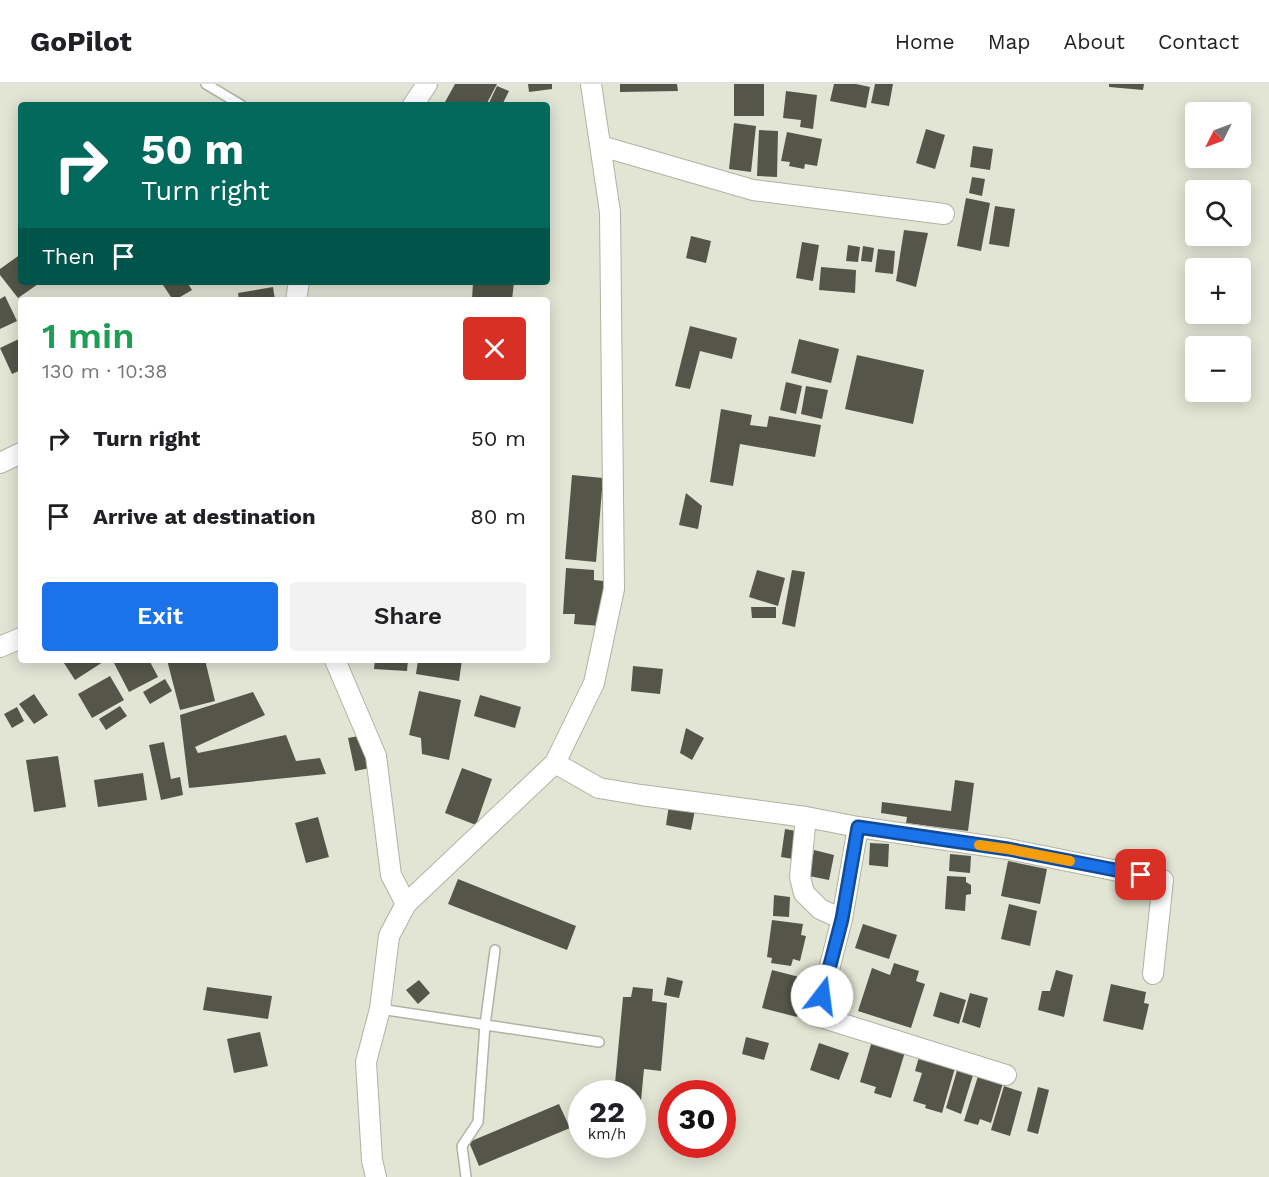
<!DOCTYPE html>
<meta charset="utf-8">
<style>
:root{--surface:#fff;--page:#f2f2f2;--text:#202124;--muted:#757577;--line:#e0e0e0;--accent:#1a73e8}
body{margin:0;font-family:"Work Sans",sans-serif;background:var(--page);color:var(--text);height:100vh;display:flex;flex-direction:column;font-size:22px;white-space:nowrap}
*{box-sizing:border-box;margin:0}
p{font-size:20px;color:var(--muted)}
.icon{flex:none;width:33px;height:33px;fill:none;stroke:currentColor;stroke-width:2;stroke-linecap:round;stroke-linejoin:round}
.map{position:relative;flex:1;overflow:hidden}
.panel{position:absolute;left:18px;top:213px;width:532px;height:366px;display:flex;flex-direction:column;background:var(--surface);border-radius:6px;box-shadow:0 3px 15px #0003}
.panel>*{flex:none}
.hud{position:absolute;left:18px;top:18px;width:532px;height:183px;border-radius:6px;box-shadow:0 3px 15px #0003;background:#00695c;color:#fff;overflow:hidden}
.needle{width:39px;rotate:228deg}
.buttons{position:absolute;left:1185px;top:18px;display:grid;gap:12px}
.buttons a{display:grid;place-items:center;width:66px;height:66px;border-radius:6px;background:var(--surface);box-shadow:0 3px 15px #0003;font-size:30px}
.speed{position:absolute;left:568px;top:996px;display:flex;gap:12px;font-size:30px;font-weight:700;text-align:center}
.speed>*{display:grid;place-content:center;width:78px;height:78px;border-radius:50%;background:var(--surface);box-shadow:0 3px 15px #0003;line-height:1}
.speed small{font-size:15px;font-weight:400}
.speed .limit{border:9px solid #d22;background:#fff;color:#111}
.pin{position:absolute;display:grid;place-items:center;width:51px;height:51px;color:#fff;margin:-26px;border-radius:12px;box-shadow:0 3px 9px #0006}
.me{position:absolute;width:66px;margin:-33px;rotate:15deg;stroke-linejoin:round;filter:drop-shadow(0 0 4px #0008)}
.turn{display:flex;align-items:center;gap:21px;height:126px;padding:0 24px;font-size:27px}
.turn .icon{width:78px;height:78px;stroke-width:2.5}
.turn b{display:block;font-size:42px;line-height:51px}
.then{display:flex;align-items:center;height:57px;padding:0 24px;background:#0003;gap:12px;font-size:22px}
.round{display:grid;place-items:center;flex:none;width:63px;height:63px;border-radius:6px;background:var(--page)}
.summary{display:flex;align-items:center;justify-content:space-between;height:102px;padding:0 24px}
h1{font-size:36px;font-weight:600;line-height:45px;color:#1e9e55}
.button{display:flex;gap:12px;margin-top:auto;padding:12px 24px}
.button a{flex:1;height:69px;border-radius:6px;background:var(--accent);color:#fff;font-size:24px;font-weight:600;line-height:69px;text-align:center}
.button a+a{background:var(--page);color:var(--text)}
ul{padding:0;list-style:none}
li{display:flex;align-items:center;gap:18px;height:78px;padding:0 24px}
li div{flex:1}
li b{display:block;font-size:22px}
li em{font-style:normal}
header{display:flex;align-items:center;gap:36px;box-sizing:border-box;height:84px;padding:0 30px;background:var(--surface);border-bottom:2px solid var(--line)}
header strong{font-size:28px}
nav{display:flex;gap:33px;margin-inline-start:auto;font-size:21px}
.map>svg:first-child{display:block}
</style>
<header>
<strong>GoPilot</strong>
<nav><a>Home</a><a>Map</a><a>About</a><a>Contact</a></nav>
</header>
<div class="map">
<svg width="1269" height="1093" viewBox="0 0 1269 1093">
<rect width="100%" height="100%" fill="#e2e4d4"/>
<path fill="#555649" d="M455 0H497L486 21H451L445 18Z
M528 0H552V5L529 8Z
M620 0H677L678 7 620 8Z
M734 0H764V32H734Z
M834 0H856L870 3 866 24 830 17Z
M875 0H893L889 22 871 19Z
M1109 0H1144L1143 6 1109 3Z
M497 2 509 7 502 21H488Z
M786 7 817 11 813 45 800 43 801 36 783 34Z
M734 39 756 42 751 88 729 85Z
M926 45 945 51 935 85 916 79Z
M759 46 778 47 777 93 757 92Z
M787 48 822 55 817 82 805 80 804 85 789 82 790 78 781 77Z
M973 62 993 65 990 86 970 83Z
M972 93 985 95 982 112 969 109Z
M966 114 990 119 981 167 957 162Z
M995 122 1015 125 1009 163 989 160Z
M904 146 928 149 916 203 896 197Z
M691 152 711 157 706 179 686 174Z
M802 158 819 161 813 197 796 194Z
M848 161 860 163 858 178 846 177Z
M863 162 874 164 872 178 861 177Z
M878 165 895 167 893 190 875 188Z
M21 170V198H41L18 214 0 191V185Z
M821 183 856 186 855 209 819 206Z
M161 198H187L192 206 175 216H173Z
M473 198H514L512 216H472Z
M273 203 275 216H239L238 209Z
M5 212 17 237 0 245V215Z
M690 242 737 254 732 275 700 267 690 305 675 302Z
M21 254V286L12 290 0 264Z
M799 255 839 265 831 299 791 289Z
M857 271 924 286 913 340 845 325Z
M786 298 802 302 796 330 780 326Z
M806 302 828 306 822 335 801 330Z
M721 325 752 331 750 341 767 343 769 332 821 341 815 373 740 360 733 402 710 398Z
M572 391 603 394 596 478 565 475Z
M686 409 702 422 698 445 679 441Z
M566 484 594 486V496L604 497 601 542 574 540 575 530H563Z
M757 486 785 494 778 522 749 513Z
M792 486 805 488 795 543 782 540Z
M751 523H776V534H752Z
M62 576H101L103 578 75 596Z
M120 576H149L158 593 129 608 114 579Z
M167 576H205L215 617 180 626Z
M375 576H408L407 587 374 585Z
M418 576H462L459 597 416 590Z
M633 582 663 585 660 610 631 607Z
M110 592 124 616 92 634 78 610Z
M165 595 172 607 150 620 143 608Z
M419 607 461 616 449 676 422 670 421 654 409 651Z
M253 608 265 631 195 663 198 669 286 651 296 677 320 674 326 690 189 704 180 631Z
M34 610 48 631 34 640 19 620Z
M480 611 521 623 515 644 474 632Z
M120 622 127 632 106 646 99 635Z
M17 623 24 637 12 644 4 630Z
M686 644 704 654 692 676 680 669Z
M364 651 370 684 355 687 348 654Z
M164 658 171 695 180 693 183 711 161 716 149 661Z
M58 672 66 723 34 728 26 676Z
M462 684 492 695 476 741 445 729Z
M143 689 147 716 98 723 94 696Z
M955 696 974 699 968 747 906 739 907 733 881 729 882 718 951 727Z
M669 721 695 726 691 746 666 741Z
M318 733 329 773 306 779 295 739Z
M785 745 796 747 793 775 781 773Z
M870 759 889 760 888 783 869 781Z
M814 766 834 771 829 796 809 792Z
M950 770 971 772 970 789 949 787Z
M1008 777 1047 785 1040 820 1001 812Z
M947 792 966 793V798L971 801V810L966 811 965 827 945 825Z
M458 795 576 842 567 866 448 820Z
M774 811 790 813 789 833 773 832Z
M1009 820 1037 827 1030 862 1001 855Z
M772 836 803 840 801 851 806 852 800 877 793 875 791 882 771 879 772 874 767 873Z
M863 840 897 851 889 875 855 864Z
M894 879 919 887 916 897 925 900 911 944 858 927 872 884 890 891Z
M772 886 807 895 797 933 762 924Z
M1056 886 1073 891 1064 933 1038 926 1042 907H1050Z
M667 893 683 897 679 914 664 911Z
M419 896 430 909 418 920 406 906Z
M1111 900 1146 908 1144 919 1149 920 1143 946 1103 937Z
M207 903 272 912 268 935 203 926Z
M633 903 653 905 652 917 667 919 661 987 644 985 639 1037 633 1036V1010H614L623 913H631Z
M940 908 966 916 959 940 933 932Z
M970 909 988 914 980 944 962 938Z
M260 948 268 982 234 989 227 955Z
M746 953 769 959 764 976 742 970Z
M872 957 905 968 891 1014 874 1009 876 1003 860 998Z
M819 959 849 969 839 996 810 986Z
M919 973 955 984 942 1029 925 1024 926 1021 913 1017 922 989 915 987Z
M958 983 974 988 961 1030 946 1024Z
M979 989 1004 996 991 1039 980 1035 978 1041 964 1037Z
M1004 1002 1022 1008 1010 1052 991 1046Z
M1038 1003 1049 1006 1038 1050 1027 1047Z
M559 1020 570 1044 479 1082 469 1058Z"/>
<g fill="none" stroke-linecap="round" stroke-linejoin="round">
<g stroke="#b0b2a3" stroke-width="12">
<path id="lane" d="M206 0 241 21
M380 925 599 958
M466 1093 462 1062 478 1038 485 941 495 866"/>
</g>
<g stroke="#b0b2a3" stroke-width="22">
<path id="street" d="M413 21 427 0
M601 62 753 106 944 130
M296 216 299 198
M0 379 21 369
M0 563 21 554
M335 576 376 672 391 791 406 820
M555 679 599 704 641 711 806 733 858 743 1008 765 1163 796 1153 890
M806 733 800 793 804 809 820 825 842 835
M858 743 842 835 817 932 1006 991
M376 1093 372 1076 366 978 380 925 389 852 406 820 555 679 594 599 614 505 610 128 591 0"/>
</g>
<use href="#lane" stroke="#fff" stroke-width="9"/>
<use href="#street" stroke="#fff" stroke-width="20"/>
</g>
<g fill="none" stroke-linecap="round" stroke-linejoin="round">
<g stroke="#114b97" stroke-width="15">
<path id="route" d="M822 912 842 835 858 743 1008 765 1141 791"/>
</g>
<use href="#route" stroke="#1a73e8" stroke-width="10"/>
<path stroke="#f59e0b" stroke-width="10" d="M979 761 1008 765 1070 777"/>
</g>
</svg>
<div class="buttons">
<a><svg class="needle" viewBox="-14 -14 28 28"><path d="M0-13l5 13h-10z" fill="#e53935"/><path d="M0 13l5-13h-10z" fill="#757577"/></svg></a>
<a><svg class="icon" aria-label="search" viewBox="0 0 24 24"><circle cx="10" cy="10" r="6"/><path d="M15 15l6 6"/></svg></a>
<a>+</a>
<a>−</a>
</div>
<div class="speed"><div>22<small>km/h</small></div><div class="limit">30</div></div>
<div class="pin" style="left:1141px;top:791px;background:#d93025"><svg class="icon" aria-label="arrive" viewBox="0 0 24 24"><path d="M6 21V4h12l-3 4 3 4H6"/></svg></div>
<svg class="me" style="left:822px;top:912px" viewBox="-20 -20 40 40"><circle r="19" fill="#fff"/><path d="M0-13L10 11 0 6-10 11z" fill="#1a73e8"/></svg>
<div class="hud">
<div class="turn"><svg class="icon" aria-label="right" viewBox="0 0 24 24"><path d="M7 20v-9h11M14 6l5 5-5 5"/></svg><div><b>50 m</b>Turn right</div></div>
<div class="then">Then<svg class="icon" aria-label="arrive" viewBox="0 0 24 24"><path d="M6 21V4h12l-3 4 3 4H6"/></svg></div>
</div>
<section class="panel">
<div class="summary"><div><h1>1 min</h1><p>130 m · 10:38</p></div><a class="round" style="background:#d93025;color:#fff"><svg class="icon" aria-label="close" viewBox="0 0 24 24"><path d="M6 6l12 12M18 6L6 18"/></svg></a></div>
<ul>
<li><svg class="icon" aria-label="right" viewBox="0 0 24 24"><path d="M7 20v-9h11M14 6l5 5-5 5"/></svg><div><b>Turn right</b></div><em>50 m</em></li>
<li><svg class="icon" aria-label="arrive" viewBox="0 0 24 24"><path d="M6 21V4h12l-3 4 3 4H6"/></svg><div><b>Arrive at destination</b></div><em>80 m</em></li>
</ul>
<div class="button"><a>Exit</a><a>Share</a></div>
</section>
</div>
